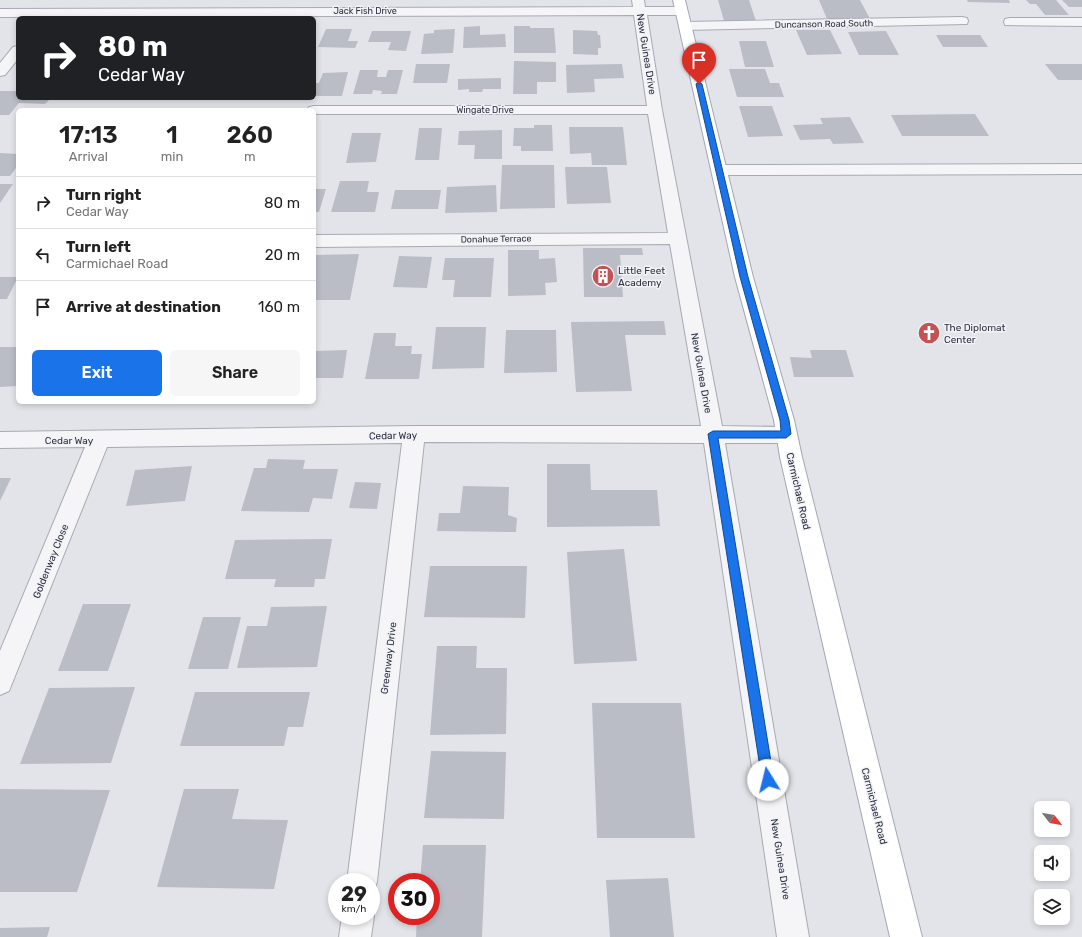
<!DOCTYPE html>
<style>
:root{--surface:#fff;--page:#f6f6f6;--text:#222;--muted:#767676;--line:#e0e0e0;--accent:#1a73e8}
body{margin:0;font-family:Rubik,sans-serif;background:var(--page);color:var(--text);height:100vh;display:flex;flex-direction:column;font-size:15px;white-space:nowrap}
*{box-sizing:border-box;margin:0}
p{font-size:13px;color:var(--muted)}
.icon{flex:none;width:22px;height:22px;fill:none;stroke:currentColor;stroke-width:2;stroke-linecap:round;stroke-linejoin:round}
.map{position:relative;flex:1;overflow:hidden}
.side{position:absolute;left:16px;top:108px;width:300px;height:296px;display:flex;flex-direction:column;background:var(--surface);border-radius:6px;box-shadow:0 2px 6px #0003}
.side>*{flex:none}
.hud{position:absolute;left:16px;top:16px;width:300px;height:84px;border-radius:6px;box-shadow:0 2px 6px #0003;background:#202124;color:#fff;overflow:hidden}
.needle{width:26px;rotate:121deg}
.buttons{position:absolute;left:1034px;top:801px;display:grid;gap:8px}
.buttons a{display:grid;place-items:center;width:36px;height:36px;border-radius:6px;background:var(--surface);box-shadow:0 2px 6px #0003;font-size:20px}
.speed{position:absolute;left:328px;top:873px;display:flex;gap:8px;font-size:20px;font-weight:700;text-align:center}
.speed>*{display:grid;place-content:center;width:52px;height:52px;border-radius:50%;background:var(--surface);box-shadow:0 2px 6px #0003;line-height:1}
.speed small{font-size:10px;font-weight:400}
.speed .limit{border:6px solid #d22;background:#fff;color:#111}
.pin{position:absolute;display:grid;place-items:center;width:34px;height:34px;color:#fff;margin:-41px -17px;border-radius:50% 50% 50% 0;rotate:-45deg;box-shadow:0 0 4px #0007}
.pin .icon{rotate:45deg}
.me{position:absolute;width:44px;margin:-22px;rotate:351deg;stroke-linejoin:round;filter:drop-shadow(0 0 3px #0008)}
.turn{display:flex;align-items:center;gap:14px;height:84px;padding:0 16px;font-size:18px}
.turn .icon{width:52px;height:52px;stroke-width:2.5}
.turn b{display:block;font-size:28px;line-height:34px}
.eta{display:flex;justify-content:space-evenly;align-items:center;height:68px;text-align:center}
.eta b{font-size:24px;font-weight:600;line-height:28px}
.cta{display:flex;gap:8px;margin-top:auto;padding:8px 16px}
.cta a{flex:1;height:46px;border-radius:6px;background:var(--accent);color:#fff;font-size:16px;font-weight:600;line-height:46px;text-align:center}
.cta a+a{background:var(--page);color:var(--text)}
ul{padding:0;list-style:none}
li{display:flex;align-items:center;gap:12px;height:52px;padding:0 16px;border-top:1px solid var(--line)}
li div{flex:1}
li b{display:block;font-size:15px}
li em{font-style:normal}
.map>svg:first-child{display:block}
</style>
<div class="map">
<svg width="1082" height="937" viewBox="0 0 1082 937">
<rect width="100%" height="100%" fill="#e2e4e9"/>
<path fill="#babdc6" d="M718 0H749L757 24H725Z
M819 0H860L870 19H827Z
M967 0H1009L1010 3 968 2Z
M1026 0H1056L1069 15H1045L1036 4H1030Z
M1062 0H1082V7H1069Z
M480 26V35L505 34 506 47 463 48 464 27Z
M514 26H530V28H554L556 53H514Z
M326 29H352L348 41H358L355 48 318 47Z
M455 29 453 53 421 54 424 34 434 33V30Z
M573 30 597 31 598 35H600L601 48H598V55L573 54Z
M796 30H830L842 54 807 55Z
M372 31H411L406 51 388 50 391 42H368Z
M886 31 899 55H859L848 32Z
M936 35H980L988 47H943Z
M739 41H766L774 67H745Z
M514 61 556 62V82H537V94H513Z
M416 64H450L447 83H413Z
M622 64 624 78 594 79 595 92 567 93 566 65Z
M1045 64H1082V80H1058Z
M729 69H765L770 83H779L784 97H737Z
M360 70H378L377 77H386L388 70H403L397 94H381L382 91 373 90 372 94H353Z
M348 72 342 96H314V83H319L323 73Z
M501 78V89H483L482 92H469V89L458 90V79Z
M0 91H18V98H51L45 104 19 103 9 115H0Z
M739 106H772L783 136 748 137Z
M975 114 989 136H902L891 115Z
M850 117 864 143 833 144 830 139 800 140 793 125 823 124 820 118Z
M534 125H552L553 151H521V146H513L514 128H534Z
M569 127H623L627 165H592L591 153 570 154Z
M419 128H442L439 160H415Z
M502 130V159H474L475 145H458L459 131Z
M352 133H381L376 162 346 163Z
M0 153 18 154V165L10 176H0Z
M502 165H554L555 208 500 209Z
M565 167H607L611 203 567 204Z
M340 181H369L367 192H379L375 212H331Z
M0 184H13L0 203Z
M496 185 497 212 445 213 447 187Z
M314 189H326L319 212H314Z
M395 190H441L438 209H391Z
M583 248H642L643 255H620L623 297H584Z
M508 250H539V259L555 258 557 282 545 283 546 295 508 296Z
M359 254 350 300H314V255Z
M399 256 432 257 427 288 393 287Z
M445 258H494L491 297H453L455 280H442Z
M0 277H18L7 299H0Z
M664 321 666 335H625L632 391 576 392 571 322Z
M436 327H486L484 368 432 369Z
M506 330H556L557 372 504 373Z
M374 333H396L395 346H412L411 354H422L419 379H365Z
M0 347H18V386L0 387Z
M347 350 343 378H314V351Z
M810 350H846L854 377H794L790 357 812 358Z
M268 459 305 460 303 469H338L332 499 313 498 309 512 241 511 254 468H266Z
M547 464H590L591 490H657L660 526 547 527Z
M192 466 185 501 126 506 135 470Z
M0 478H11L0 501Z
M355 482 381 483 377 509 349 508Z
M463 486 509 487 508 515 517 518 516 532 437 531 439 513H460Z
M332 539 325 579H315L314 587H274L276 579H225L235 540Z
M624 549 637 661 574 664 567 552Z
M430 566H527L525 618 424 617Z
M83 604H131L108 671H58Z
M327 606 317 667 237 668 247 626H267L271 607Z
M203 617H241L228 669H188Z
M437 646H477L476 668H507L506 734 430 735Z
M135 687 111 763 20 764 49 688Z
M195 692H310L303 727H288L284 746H180Z
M592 703H681L695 838H597Z
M431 751 506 752 504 819 424 818Z
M0 789 110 790 77 892H0Z
M184 789H239L232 819 288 820 274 889 157 887Z
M423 845H486L482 937H416L417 916H431V882H420Z
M668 878 674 937H610L606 880Z
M50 927 47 937H0V928Z"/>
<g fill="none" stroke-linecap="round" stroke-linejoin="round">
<g stroke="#a8aab3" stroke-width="2">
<path id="street" d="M632 0H644L645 7H681L685 8 687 11 685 14 681 15H647L662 110 722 426 786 427 794 429 797 435 794 441 786 443H725L809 937H777L704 443 424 442 377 882 373 893 371 894V882H347L402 443 107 447 9 691 0 695V651L85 447 0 448V432L414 426H701L670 244 314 247V235L668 233 648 114H314V110H307L309 107 314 106H647L634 15 0 17V9L633 7Z
M962 17 967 18 968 21 967 24 685 30 680 29 679 26 680 23 685 22Z
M1010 18H1082V26L1005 25 1004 22 1005 19Z
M18 46V59L5 75 0 76V63L13 47Z
M1082 164V174L720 175 714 173 712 170 714 167 720 165Z
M371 910 374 916 371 937H339L342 916H371Z"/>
</g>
<g stroke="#a2a7b4" stroke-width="2">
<path id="primary" d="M673 0H685L753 277 794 420 802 457 922 937H890L780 457 774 420 735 277Z"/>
</g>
<use href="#street" fill="#f5f5f8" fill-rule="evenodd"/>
<use href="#primary" fill="#fff" fill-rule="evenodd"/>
</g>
<path fill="#1a73e8" stroke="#114b97" d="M699 82 702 84 748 277 789 420 791 434 786 438H718L774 780 772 784 768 786 764 784 762 780 708 434 713 431H781L780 420 740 277 696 84Z"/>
<defs>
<g id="building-disc" transform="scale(1.15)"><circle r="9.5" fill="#c35255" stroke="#f2f3f7"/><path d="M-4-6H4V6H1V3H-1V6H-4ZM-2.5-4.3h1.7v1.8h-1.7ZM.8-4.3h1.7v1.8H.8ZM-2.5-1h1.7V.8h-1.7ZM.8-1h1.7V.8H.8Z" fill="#fff"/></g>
<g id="church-disc" transform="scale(1.15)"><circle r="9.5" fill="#c35255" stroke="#f2f3f7"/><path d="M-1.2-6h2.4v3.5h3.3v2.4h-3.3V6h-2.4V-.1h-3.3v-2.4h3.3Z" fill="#fff"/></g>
</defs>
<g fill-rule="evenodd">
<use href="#building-disc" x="603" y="276"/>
<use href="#church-disc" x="929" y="333"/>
</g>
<g text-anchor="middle" stroke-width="3" stroke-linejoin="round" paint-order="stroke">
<g font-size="9" fill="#2c3040" stroke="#f2f3f7">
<text x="365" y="14">Jack Fish Drive</text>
<text transform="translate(824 24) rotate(-1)" y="3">Duncanson Road South</text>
<text x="485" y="113">Wingate Drive</text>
<text transform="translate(496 239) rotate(-1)" y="3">Donahue Terrace</text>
</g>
<g font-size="10" fill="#2c3040" stroke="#f2f3f7">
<text transform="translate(647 54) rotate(81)" y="4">New Guinea Drive</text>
<text transform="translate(702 373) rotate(80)" y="4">New Guinea Drive</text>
<text transform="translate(393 435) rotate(-1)" y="4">Cedar Way</text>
<text x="69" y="444">Cedar Way</text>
<text transform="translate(799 491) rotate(77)" y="4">Carmichael Road</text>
<text transform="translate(50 561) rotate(-68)" y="4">Goldenway Close</text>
<text transform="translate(388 658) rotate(-83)" y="4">Greenway Drive</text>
<text transform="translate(875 806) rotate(76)" y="4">Carmichael Road</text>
<text transform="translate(781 859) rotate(81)" y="4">New Guinea Drive</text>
</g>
<g font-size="10" fill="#2c3040" stroke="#f2f3f7" text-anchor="start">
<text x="618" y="274">Little Feet<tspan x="618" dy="12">Academy</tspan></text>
<text x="944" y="331">The Diplomat<tspan x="944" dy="12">Center</tspan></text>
</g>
</g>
</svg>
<div class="buttons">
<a><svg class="needle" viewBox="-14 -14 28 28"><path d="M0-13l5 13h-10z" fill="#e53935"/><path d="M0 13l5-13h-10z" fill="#767676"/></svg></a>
<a><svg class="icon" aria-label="sound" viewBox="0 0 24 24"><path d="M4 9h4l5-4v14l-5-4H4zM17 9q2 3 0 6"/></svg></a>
<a><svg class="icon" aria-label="layers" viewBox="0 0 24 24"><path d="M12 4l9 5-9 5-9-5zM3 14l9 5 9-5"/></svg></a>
</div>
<div class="speed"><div>29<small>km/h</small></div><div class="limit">30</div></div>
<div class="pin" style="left:699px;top:84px;background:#d93025"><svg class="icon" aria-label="arrive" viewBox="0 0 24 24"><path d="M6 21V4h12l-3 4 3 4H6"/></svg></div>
<svg class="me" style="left:768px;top:780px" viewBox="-20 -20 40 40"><circle r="19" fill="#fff"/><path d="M0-13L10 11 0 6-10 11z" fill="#1a73e8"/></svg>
<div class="hud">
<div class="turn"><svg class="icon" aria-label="right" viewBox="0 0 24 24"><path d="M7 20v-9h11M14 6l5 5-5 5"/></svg><div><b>80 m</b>Cedar Way</div></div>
</div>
<section class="side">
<div class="eta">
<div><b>17:13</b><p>Arrival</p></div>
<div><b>1</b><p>min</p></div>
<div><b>260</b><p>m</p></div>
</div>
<ul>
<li><svg class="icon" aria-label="right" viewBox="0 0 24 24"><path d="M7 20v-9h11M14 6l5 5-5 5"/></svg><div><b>Turn right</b><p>Cedar Way</p></div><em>80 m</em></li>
<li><svg class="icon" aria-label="left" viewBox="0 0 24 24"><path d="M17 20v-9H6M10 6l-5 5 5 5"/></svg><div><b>Turn left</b><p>Carmichael Road</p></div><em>20 m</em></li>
<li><svg class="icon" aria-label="arrive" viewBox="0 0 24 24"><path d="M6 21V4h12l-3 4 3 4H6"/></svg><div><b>Arrive at destination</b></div><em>160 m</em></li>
</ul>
<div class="cta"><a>Exit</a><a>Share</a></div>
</section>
</div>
